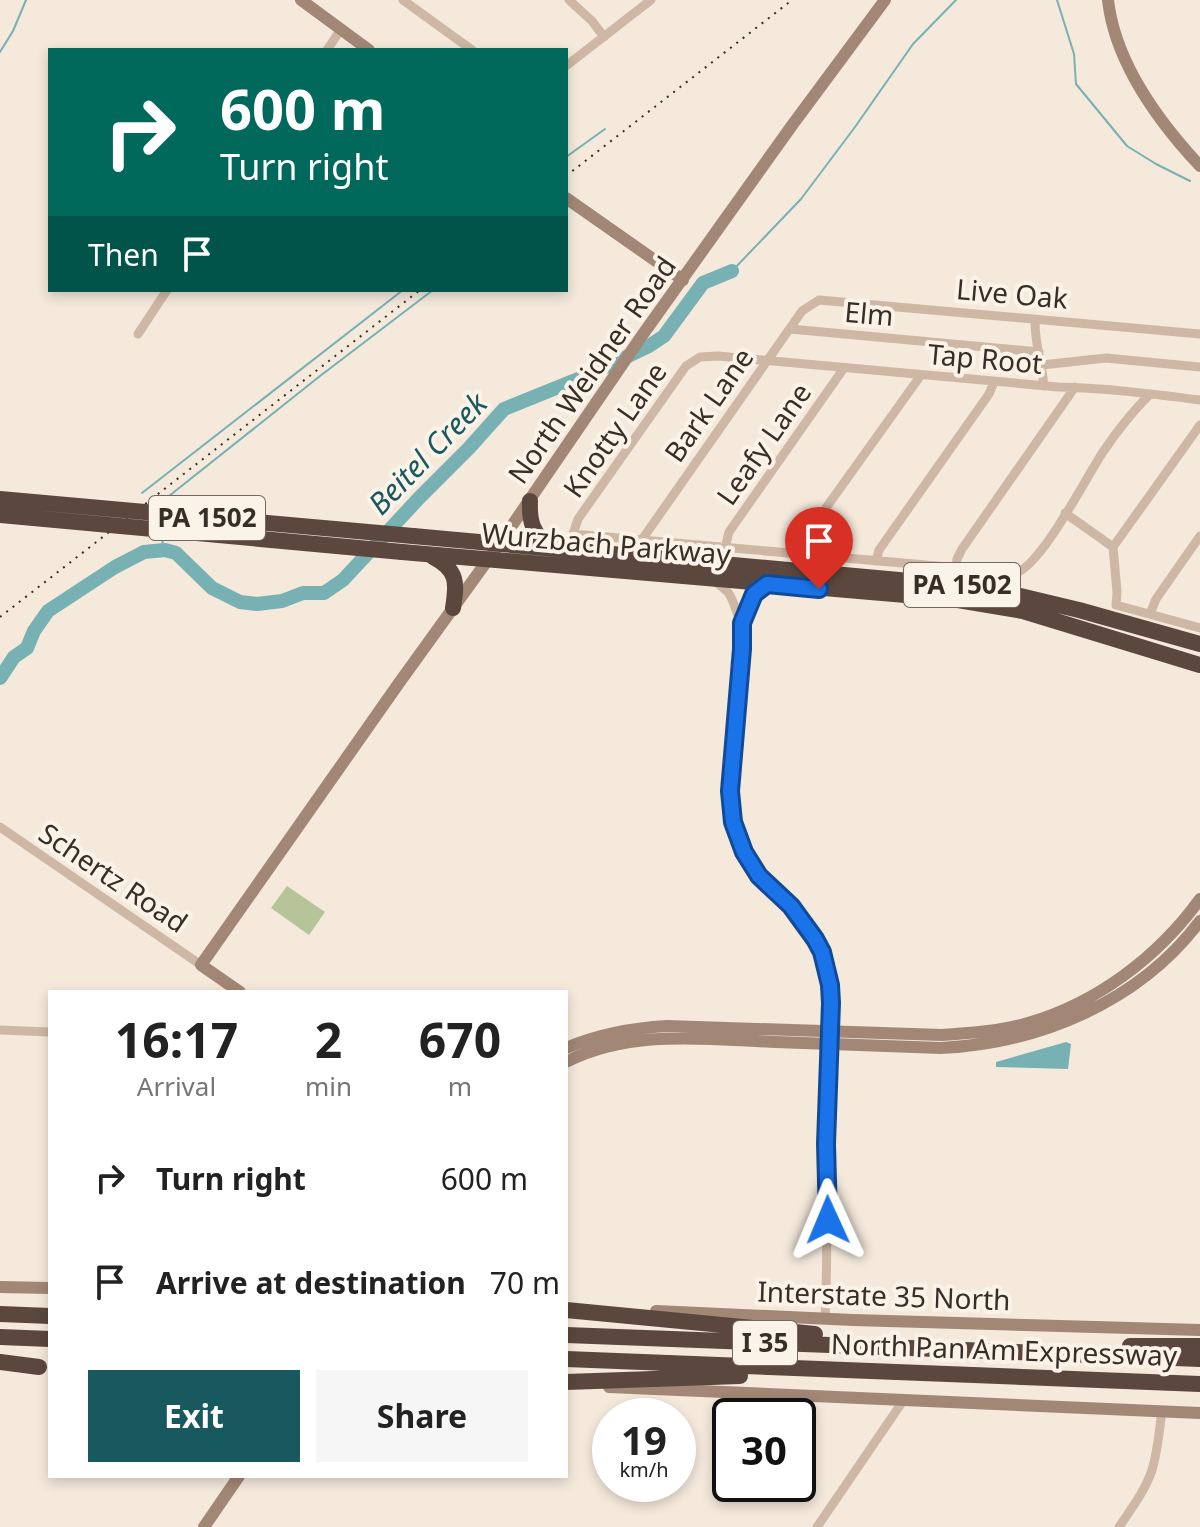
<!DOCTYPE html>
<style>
:root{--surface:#fff;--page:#f6f6f6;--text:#222;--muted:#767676;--accent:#18595f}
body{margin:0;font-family:"Noto Sans",sans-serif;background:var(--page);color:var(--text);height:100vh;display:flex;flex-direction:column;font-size:30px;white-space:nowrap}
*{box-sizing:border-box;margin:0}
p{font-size:26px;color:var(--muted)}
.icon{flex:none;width:44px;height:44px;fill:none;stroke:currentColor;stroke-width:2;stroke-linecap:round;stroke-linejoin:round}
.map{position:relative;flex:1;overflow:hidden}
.panel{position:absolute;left:48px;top:990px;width:520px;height:488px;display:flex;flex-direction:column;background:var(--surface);border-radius:0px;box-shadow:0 4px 12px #0003}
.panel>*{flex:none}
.guide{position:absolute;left:48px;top:48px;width:520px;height:244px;border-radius:0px;box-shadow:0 4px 12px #0003;background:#00695c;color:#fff;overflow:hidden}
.speed{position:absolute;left:592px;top:1398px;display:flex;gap:16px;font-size:40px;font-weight:700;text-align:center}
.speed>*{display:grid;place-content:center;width:104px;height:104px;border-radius:50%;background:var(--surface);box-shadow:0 4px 12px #0003;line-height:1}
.speed small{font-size:20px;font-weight:400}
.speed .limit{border:4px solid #111;border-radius:12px;background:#fff;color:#111}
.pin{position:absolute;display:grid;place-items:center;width:68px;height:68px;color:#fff;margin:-82px -34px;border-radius:50% 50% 50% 0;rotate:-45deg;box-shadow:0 0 8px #0007}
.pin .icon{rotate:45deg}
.me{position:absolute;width:88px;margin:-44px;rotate:359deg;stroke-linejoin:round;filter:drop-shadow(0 0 6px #0008)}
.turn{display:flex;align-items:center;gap:28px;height:168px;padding:0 40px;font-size:36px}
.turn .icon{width:104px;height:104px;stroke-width:2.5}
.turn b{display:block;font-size:56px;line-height:68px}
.then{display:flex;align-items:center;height:76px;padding:0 40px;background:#0003;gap:16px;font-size:30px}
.eta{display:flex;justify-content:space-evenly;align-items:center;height:136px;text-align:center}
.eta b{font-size:48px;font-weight:700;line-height:56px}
.cta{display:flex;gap:16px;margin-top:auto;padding:16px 40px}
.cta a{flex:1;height:92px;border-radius:0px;background:var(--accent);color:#fff;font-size:32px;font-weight:700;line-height:92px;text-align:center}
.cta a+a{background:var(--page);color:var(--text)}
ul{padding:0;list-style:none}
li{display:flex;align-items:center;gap:24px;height:104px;padding:0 40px}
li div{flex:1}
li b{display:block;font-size:30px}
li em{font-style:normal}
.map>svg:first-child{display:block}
</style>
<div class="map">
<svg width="1200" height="1527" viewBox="0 0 1200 1527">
<rect width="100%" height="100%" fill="#f4e9db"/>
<path fill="#b5c599" d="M287 886 325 912 309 935 271 908Z"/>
<path fill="#77b1b4" d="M1066 1042 1071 1044 1068 1069 996 1067V1062Z"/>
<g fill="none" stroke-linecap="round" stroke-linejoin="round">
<path stroke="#77b1b4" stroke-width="2" d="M1057 0 1074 54 1076 84 1127 146 1156 164 1190 181
M0 52 13 31 26 0
M566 157 605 129
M732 271 801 199 855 127 913 44 956 0
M142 493 403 290
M164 506V500L320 376 433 290
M162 551 163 536"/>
<path stroke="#77b1b4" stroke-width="14" d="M0 678 14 657 27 648 34 631 48 611 115 567 144 552 165 550 176 553 212 588 240 602 257 604 282 601 303 593H324L343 580 419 498 469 448 504 409 593 373 649 346 664 336 703 283 732 271"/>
<path stroke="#ceb8a5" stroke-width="9" d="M403 0 472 50
M569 0 592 21 604 37
M327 50 341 29
M566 66 651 0
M1035 319C1034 341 1042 363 1044 386
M790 329 1039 352
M138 334 167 290
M1042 365 1106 358 1200 367
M1150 394C1132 412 1117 431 1103 452 1085 479 1043 563 1016 573L573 534 578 519 686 366 700 357 718 356 1058 387C1106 388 1153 394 1200 400
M1065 513 1113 547
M641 541 802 311 819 300 1200 334
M1113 547 1200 425
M1113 547 1117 592 1116 605 1200 628
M725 548 729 532 844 368
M793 554 921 375
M876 561 879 550 989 394 994 382
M956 568 957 559 962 549 1075 387
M714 581C733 594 730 595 738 615 740 620 741 620 742 626 744 644 741 663 739 681 735 725 728 770 733 814 739 875 789 892 815 939 826 958 830 982 831 1003 823 1108 830 1214 825 1319
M1150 614 1156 599 1200 536
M742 623 754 594 767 584
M0 827 201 965
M0 1030 50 1032
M817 1527 903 1401
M1119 1527C1131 1509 1145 1491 1152 1470 1158 1451 1159 1431 1162 1411"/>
<path stroke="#a28776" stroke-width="12" d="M301 0 369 50
M1108 0C1115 62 1158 121 1200 166
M566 198 683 280
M240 992 201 965 399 683 500 543 641 337 793 124 885 0
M566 1048C599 1034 632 1028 667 1026L942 1035C971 1033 1000 1031 1028 1023 1097 1003 1158 957 1200 899
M566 1062C631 1029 705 1039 776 1042 831 1044 886 1046 941 1048 1040 1043 1139 1002 1200 921
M0 1287 50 1288
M656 1311 853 1320 1200 1330
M609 1387 1200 1413
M204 1527 239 1476"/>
<path stroke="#5b473d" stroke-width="16" d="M530 501C529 523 533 532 549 548
M413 536 987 588 1079 610 1200 644
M402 552 952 599 1023 611 1200 665
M433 557C458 570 457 583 453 608
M566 1310 815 1334
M0 1314 50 1316
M566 1335 1200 1359
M0 1337 50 1339
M1130 1346H1200
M566 1359 1200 1384
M0 1362 39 1367
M566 1382 740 1376"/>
<path stroke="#392d27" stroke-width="2" stroke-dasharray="2 6" stroke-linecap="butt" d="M566 176 792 0
M0 617 420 290"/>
<path stroke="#5b473d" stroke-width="16" d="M0 499 413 536
M0 515 402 552"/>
</g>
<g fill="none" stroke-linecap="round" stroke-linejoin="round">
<g stroke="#114b97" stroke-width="20">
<path id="route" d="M819 589 767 584 754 594 742 623V649L730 791 733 822 744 852 759 876 791 906 815 939 822 952 830 985 831 1003 826 1144 828 1220"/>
</g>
<use href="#route" stroke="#1a73e8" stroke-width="14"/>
</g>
<g text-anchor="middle" stroke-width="8" stroke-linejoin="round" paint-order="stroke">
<g fill="#fbf3e8" stroke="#736861" stroke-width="2">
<rect x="149" y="496" width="116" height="44" rx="6"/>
<rect x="904" y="563" width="116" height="44" rx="6"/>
<rect x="733" y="1321" width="64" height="44" rx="6"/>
</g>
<g font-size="26" font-weight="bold" fill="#392d27">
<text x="207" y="527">PA 1502</text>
<text x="962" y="594">PA 1502</text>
<text x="765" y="1352">I 35</text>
</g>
<g font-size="28" fill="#392d27" stroke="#fbf3e8">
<text transform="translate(1012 294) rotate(5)" y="10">Live Oak</text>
<text transform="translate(869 314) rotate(5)" y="10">Elm</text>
<text transform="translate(985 359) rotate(5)" y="10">Tap Root</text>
<text transform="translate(592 370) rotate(-55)" y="10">North Weidner Road</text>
<text transform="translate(709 405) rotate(-55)" y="10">Bark Lane</text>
<text transform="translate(615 430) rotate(-55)" y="10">Knotty Lane</text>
<text transform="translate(764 444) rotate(-55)" y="10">Leafy Lane</text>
<text transform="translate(606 544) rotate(5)" y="10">Wurzbach Parkway</text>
<text transform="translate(113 878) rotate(34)" y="10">Schertz Road</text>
<text transform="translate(884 1296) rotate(2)" y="10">Interstate 35 North</text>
<text transform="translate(1004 1350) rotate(2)" y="10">North Pan Am Expressway</text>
</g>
<g font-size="30" font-style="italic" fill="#18595f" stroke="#fbf3e8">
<text transform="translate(428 454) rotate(-46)" y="10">Beitel Creek</text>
</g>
</g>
</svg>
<div class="speed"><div>19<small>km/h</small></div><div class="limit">30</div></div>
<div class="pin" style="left:819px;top:589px;background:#d93025"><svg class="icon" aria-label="arrive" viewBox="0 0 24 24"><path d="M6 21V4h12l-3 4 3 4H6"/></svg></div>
<svg class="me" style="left:828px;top:1220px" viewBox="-20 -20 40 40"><path d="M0-17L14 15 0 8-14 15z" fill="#1a73e8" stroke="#fff" stroke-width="4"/></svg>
<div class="guide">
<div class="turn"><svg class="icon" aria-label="right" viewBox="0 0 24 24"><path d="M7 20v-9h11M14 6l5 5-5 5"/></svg><div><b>600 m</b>Turn right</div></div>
<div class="then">Then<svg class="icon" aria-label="arrive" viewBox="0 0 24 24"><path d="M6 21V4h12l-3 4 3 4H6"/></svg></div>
</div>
<section class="panel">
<div class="eta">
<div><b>16:17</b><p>Arrival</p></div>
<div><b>2</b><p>min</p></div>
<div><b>670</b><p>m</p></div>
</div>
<ul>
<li><svg class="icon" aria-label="right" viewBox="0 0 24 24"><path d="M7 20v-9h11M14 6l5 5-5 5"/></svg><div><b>Turn right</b></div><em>600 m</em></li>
<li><svg class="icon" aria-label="arrive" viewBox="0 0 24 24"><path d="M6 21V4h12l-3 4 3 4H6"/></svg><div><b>Arrive at destination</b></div><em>70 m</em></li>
</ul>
<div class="cta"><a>Exit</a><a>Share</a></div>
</section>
</div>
